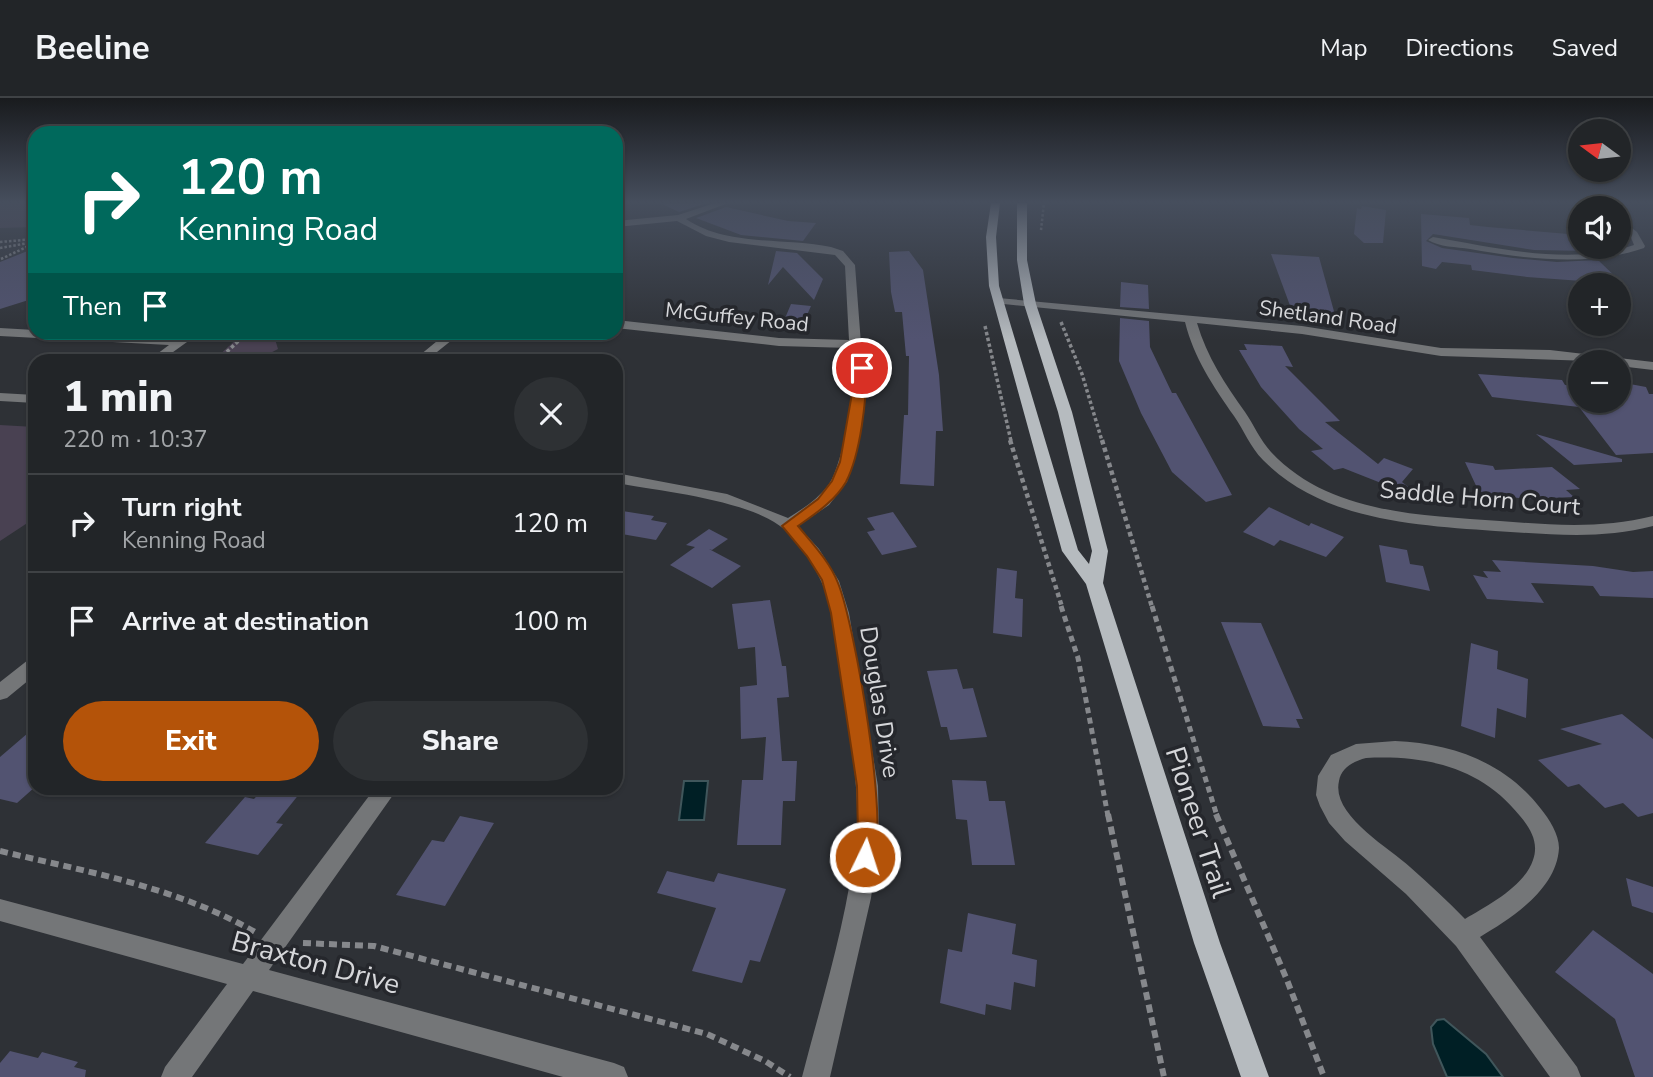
<!DOCTYPE html>
<meta charset="utf-8">
<style>
:root{--surface:#222528;--page:#2e3134;--text:#f1f3f6;--muted:#a2a5a8;--line:#3f4245;--accent:#b45309}
body{margin:0;font-family:"Nunito Sans",sans-serif;background:var(--page);color:var(--text);height:100vh;display:flex;flex-direction:column;font-size:26px;white-space:nowrap}
*{box-sizing:border-box;margin:0}
p{font-size:23px;color:var(--muted)}
.icon{flex:none;width:38px;height:38px;fill:none;stroke:currentColor;stroke-width:2;stroke-linecap:round;stroke-linejoin:round}
.map{position:relative;flex:1;overflow:hidden}
.drawer{position:absolute;left:28px;top:256px;width:595px;height:441px;display:flex;flex-direction:column;background:var(--surface);border-radius:21px;box-shadow:0 2px 5px #0004,0 0 0 2px var(--line)}
.drawer>*{flex:none}
.banner{position:absolute;left:28px;top:28px;width:595px;height:214px;border-radius:21px;box-shadow:0 2px 5px #0004,0 0 0 2px var(--line);background:#00695c;color:#fff;overflow:hidden}
.needle{width:46px;rotate:285deg}
.controls{position:absolute;left:1568px;top:21px;display:grid;gap:14px}
.controls a{display:grid;place-items:center;width:63px;height:63px;border-radius:50%;background:var(--surface);box-shadow:0 2px 5px #0004,0 0 0 2px var(--line);font-size:35px}
.pin{position:absolute;display:grid;place-items:center;width:60px;height:60px;color:#fff;margin:-30px;border:4px solid #fff;border-radius:50%;box-shadow:0 2px 7px #0007}
.me{position:absolute;width:77px;margin:-38px;rotate:4deg;stroke-linejoin:round;filter:drop-shadow(0 0 5px #0008)}
.turn{display:flex;align-items:center;gap:24px;height:147px;padding:0 35px;font-size:32px}
.turn .icon{width:91px;height:91px;stroke-width:2.5}
.turn b{display:block;font-size:49px;line-height:60px}
.then{display:flex;align-items:center;height:66px;padding:0 35px;background:#0003;gap:14px;font-size:26px}
.round{display:grid;place-items:center;flex:none;width:74px;height:74px;border-radius:37px;background:var(--page)}
.headline{display:flex;align-items:center;justify-content:space-between;height:119px;padding:0 35px}
h1{font-size:42px;font-weight:800;line-height:52px}
.cta{display:flex;gap:14px;margin-top:auto;padding:14px 35px}
.cta a{flex:1;height:80px;border-radius:42px;background:var(--accent);color:#fff;font-size:28px;font-weight:800;line-height:80px;text-align:center}
.cta a+a{background:var(--page);color:var(--text)}
ul{padding:0;list-style:none}
li{display:flex;align-items:center;gap:21px;height:98px;padding:0 35px;border-top:2px solid var(--line)}
li div{flex:1}
li b{display:block;font-size:26px}
li em{font-style:normal}
header{display:flex;align-items:center;gap:42px;box-sizing:border-box;height:98px;padding:0 35px;background:var(--surface);border-bottom:2px solid var(--line)}
header strong{font-size:33px}
nav{display:flex;gap:38px;margin-inline-start:auto;font-size:24px}
.map>svg:first-child{display:block}
</style>
<header>
<strong>Beeline</strong>
<nav><a>Map</a><a>Directions</a><a>Saved</a></nav>
</header>
<div class="map">
<svg width="1653" height="979" viewBox="0 0 1653 979">
<rect width="100%" height="100%" fill="#2e3136"/>
<path fill="#494152" d="M0 105H35V129L0 130Z
M243 235H302L275 241 278 251 257 262H214Z
M0 327 35 329V420L0 443Z"/>
<path fill="#001f25" stroke="#40565b" stroke-width="2" d="M684 683H708L704 722H679Z
M1444 921 1486 956 1503 979H1447L1433 946 1431 929 1437 922Z"/>
<path fill="#525371" d="M660 105H707L679 114Z
M1362 108 1386 112 1383 145H1364L1354 136 1357 110 1361 111Z
M726 109 788 123 816 125 803 143 741 137 696 120Z
M1421 116 1469 120 1470 127 1488 129 1580 137V149L1589 153 1534 152 1433 136 1426 143 1442 150 1513 160 1557 164 1598 162 1623 186 1527 179 1472 172 1471 167 1442 164 1436 171 1422 168Z
M35 150V200L0 211V164Z
M776 153 797 155 823 181 814 202 783 169 768 187Z
M909 153 923 172 939 277 943 333H936L934 388 900 386 904 317H908L909 258H906L902 214H895L891 194 889 154Z
M1271 156 1319 159 1335 217 1292 213Z
M1121 184 1148 187 1149 211 1120 209Z
M791 206 811 208 803 226 783 225Z
M1120 220 1149 223 1150 249 1172 295H1176L1232 397 1206 404 1172 374 1141 315 1119 263Z
M1244 246 1282 248 1293 269 1285 268 1340 323 1325 324 1378 366 1384 360 1413 371 1402 384 1412 392 1409 396 1343 370 1334 372 1311 353 1323 351 1299 331 1261 289 1239 252H1247Z
M1478 276 1562 282 1565 287 1580 288V303H1619V284L1646 289 1649 296H1653V355L1616 357 1579 309 1492 299Z
M1536 336 1622 361V364L1574 367Z
M1465 364 1493 368 1495 372 1552 369 1580 391 1566 392 1574 399 1525 401 1479 394Z
M1269 409 1309 428 1311 425 1344 439 1326 459 1280 442 1274 448 1243 434Z
M616 412 654 418 651 422 667 425 656 442 616 435Z
M893 414 917 449 882 457 867 434 875 432 867 420Z
M709 431 728 441 712 452 709 451 741 468 712 490 670 467 695 449 686 447Z
M1379 447 1407 452 1410 466 1423 468 1430 493 1386 484Z
M1492 462 1593 468 1633 474 1653 473V500L1600 498 1593 488 1531 485 1544 505 1487 501 1473 477 1488 480 1483 473 1501 474Z
M997 470 1017 473 1015 500 1023 501 1022 539 993 535Z
M770 502 782 568H786L789 599 777 600 782 663H797L795 703H783L781 747H737L742 682H763L766 639 741 641 740 589 757 587 755 549 738 551 732 506Z
M1221 524 1261 525 1303 621H1296L1300 630 1263 628Z
M1471 545 1498 553 1497 571 1528 581 1526 620 1497 610 1495 640 1461 628Z
M957 571 963 591 973 590 987 639 950 642 947 629H941L927 573Z
M1622 616 1653 641V715L1638 719 1623 705 1605 710 1579 686 1568 689 1538 662 1602 646 1560 631Z
M35 629V689L17 705 0 701V659Z
M952 682 986 683 989 703H1005L1015 767H972L967 722 956 721Z
M264 690H304L276 725 283 726 258 757 205 745 245 699 254 701Z
M460 718 494 725 445 808 396 797 432 742 444 744Z
M667 773 714 784 718 775 786 791 760 864 750 862 742 885 692 873 716 810 657 795Z
M1626 780 1653 789V815L1632 808Z
M968 815 1016 826 1012 856 1037 862 1035 889 1014 884 1011 912 986 906 985 917 940 905 948 851 962 854Z
M1593 832 1653 876V979H1635L1615 921 1555 874Z
M10 953 38 960 42 954 78 964 74 969 86 972 85 979H0V965Z"/>
<g fill="none" stroke-linecap="round" stroke-linejoin="round">
<path stroke="#86888c" stroke-width="2.5" stroke-dasharray="2.5 2" stroke-linecap="butt" d="M1041 132 1044 105
M0 144 35 141
M0 150 34 144
M1 161 35 145"/>
<path stroke="#86888c" stroke-width="3.5" stroke-dasharray="3.5 2.5" stroke-linecap="butt" d="M1061 224 1082 276 1102 343
M985 228 1011 343
M218 262 245 237 228 238"/>
<path stroke="#86888c" stroke-width="4.5" stroke-dasharray="4.5 3.5" stroke-linecap="butt" d="M1010 342 1062 509
M1102 342 1152 509"/>
<path stroke="#86888c" stroke-width="5" stroke-dasharray="6 4.5" stroke-linecap="butt" d="M1061 508 1078 560 1108 718
M1152 508 1217 718"/>
<path stroke="#86888c" stroke-width="6" stroke-dasharray="8 5" stroke-linecap="butt" d="M1108 716 1164 979
M1216 716 1287 882 1324 979
M0 753C88 774 176 789 255 834
M303 845 374 848 707 936 765 963 790 979"/>
<path fill="#747678" fill-rule="evenodd" d="M715 105H728L686 121C728 149 783 139 831 149L843 153 855 167 861 246 868 270 867 294 853 364 847 384 829 407 798 428 819 451 839 483 849 515 878 688 879 739 871 800 830 979H802C822 901 848 821 856 740 861 688 848 634 841 582 836 550 835 513 821 483 813 465 799 444 784 431 750 402 660 393 616 385V375L727 396 788 420C804 410 818 401 829 386 841 371 857 290 856 270 855 264 852 256 850 250L779 248 616 230V222L779 240 849 242 845 168 835 157 729 144 706 138 677 123 616 129V123L678 117Z
M1593 105H1603L1609 110H1599Z
M1619 120 1637 134 1645 148 1644 150C1588 169 1527 161 1470 151 1457 149 1439 149 1428 142L1433 139C1497 150 1571 168 1634 147L1630 137 1619 128Z
M998 200 1302 228 1441 250 1550 252 1653 264V272L1619 268V264L1441 258 1302 236 1197 225C1207 259 1225 286 1245 314 1254 327 1260 342 1271 354 1329 416 1420 417 1500 423 1552 427 1601 431 1653 418V428C1600 442 1549 436 1495 433 1415 427 1323 423 1263 362 1250 349 1244 332 1234 318 1213 288 1194 260 1185 224L994 205V201Z
M0 230 35 232V234L181 240 187 244 162 262H149L169 247 0 238Z
M448 234H462L427 262H414Z
M0 295 35 297V305L0 303Z
M35 560V577L7 600 0 602V584L28 562Z
M1395 643C1452 645 1506 665 1541 711 1549 721 1559 736 1559 750 1557 791 1512 820 1480 839L1577 969 1581 979H1550L1456 848 1406 796 1345 743 1329 725 1320 708 1316 697 1318 678 1331 657 1356 646ZM1366 660C1426 657 1481 669 1520 718 1531 731 1539 745 1533 762 1524 789 1487 808 1465 821 1448 803 1429 786 1410 769 1388 749 1331 717 1339 683 1341 670 1354 663 1366 660Z
M375 690H398L269 872 614 965 624 969 628 979H563L253 893 192 979H161L165 969 227 886 0 823V801L243 866Z"/>
<path fill="#b6bbbf" fill-rule="evenodd" d="M991 105H1000L996 139 999 188 1078 452 1089 466 1092 453 1058 314 1024 206 1017 162V105H1027V162L1036 206 1072 314 1108 453 1103 485 1220 845 1269 979H1241L1194 845 1086 486 1062 453 989 188 986 139Z"/>
</g>
<linearGradient id="sky" x2="0" y2="1"><stop stop-color="#191b1e"/><stop offset="0.43" stop-color="#464e5d"/><stop offset="1" stop-color="#464e5d" stop-opacity="0"/></linearGradient>
<rect width="1653" height="242" fill="url(#sky)"/>
<path fill="#b45309" stroke="#753606" stroke-width="2" d="M857 267 867 270C866 302 861 355 846 384 835 403 815 416 798 428 812 445 830 464 838 485 855 527 890 729 873 766L865 769 858 766 855 759 858 739 857 688 831 515 822 482 807 458 782 428 818 401 832 383 840 364Z"/>
<g text-anchor="middle" stroke-width="7" stroke-linejoin="round" paint-order="stroke">
<g font-size="21" fill="#d6d7da" stroke="#25272c">
<text transform="translate(737 219) rotate(6)" y="7">McGuffey Road</text>
<text transform="translate(1328 219) rotate(8)" y="7">Shetland Road</text>
</g>
<g font-size="24" fill="#d6d7da" stroke="#25272c">
<text transform="translate(1480 400) rotate(5)" y="8">Saddle Horn Court</text>
<text transform="translate(880 604) rotate(81)" y="8">Douglas Drive</text>
</g>
<g font-size="28" fill="#d6d7da" stroke="#25272c">
<text transform="translate(1199 724) rotate(72)" y="10">Pioneer Trail</text>
<text transform="translate(316 864) rotate(15)" y="10">Braxton Drive</text>
</g>
</g>
</svg>
<div class="controls">
<a><svg class="needle" viewBox="-14 -14 28 28"><path d="M0-13l5 13h-10z" fill="#e53935"/><path d="M0 13l5-13h-10z" fill="#a2a5a8"/></svg></a>
<a><svg class="icon" aria-label="sound" viewBox="0 0 24 24"><path d="M4 9h4l5-4v14l-5-4H4zM17 9q2 3 0 6"/></svg></a>
<a>+</a>
<a>−</a>
</div>
<div class="pin" style="left:862px;top:270px;background:#d93025"><svg class="icon" aria-label="arrive" viewBox="0 0 24 24"><path d="M6 21V4h12l-3 4 3 4H6"/></svg></div>
<svg class="me" style="left:865px;top:759px" viewBox="-20 -20 40 40"><circle r="17" fill="#b45309" stroke="#fff" stroke-width="3"/><path d="M0-11L8 9 0 5-8 9z" fill="#fff"/></svg>
<div class="banner">
<div class="turn"><svg class="icon" aria-label="right" viewBox="0 0 24 24"><path d="M7 20v-9h11M14 6l5 5-5 5"/></svg><div><b>120 m</b>Kenning Road</div></div>
<div class="then">Then<svg class="icon" aria-label="arrive" viewBox="0 0 24 24"><path d="M6 21V4h12l-3 4 3 4H6"/></svg></div>
</div>
<section class="drawer">
<div class="headline"><div><h1>1 min</h1><p>220 m · 10:37</p></div><a class="round"><svg class="icon" aria-label="close" viewBox="0 0 24 24"><path d="M6 6l12 12M18 6L6 18"/></svg></a></div>
<ul>
<li><svg class="icon" aria-label="right" viewBox="0 0 24 24"><path d="M7 20v-9h11M14 6l5 5-5 5"/></svg><div><b>Turn right</b><p>Kenning Road</p></div><em>120 m</em></li>
<li><svg class="icon" aria-label="arrive" viewBox="0 0 24 24"><path d="M6 21V4h12l-3 4 3 4H6"/></svg><div><b>Arrive at destination</b></div><em>100 m</em></li>
</ul>
<div class="cta"><a>Exit</a><a>Share</a></div>
</section>
</div>
